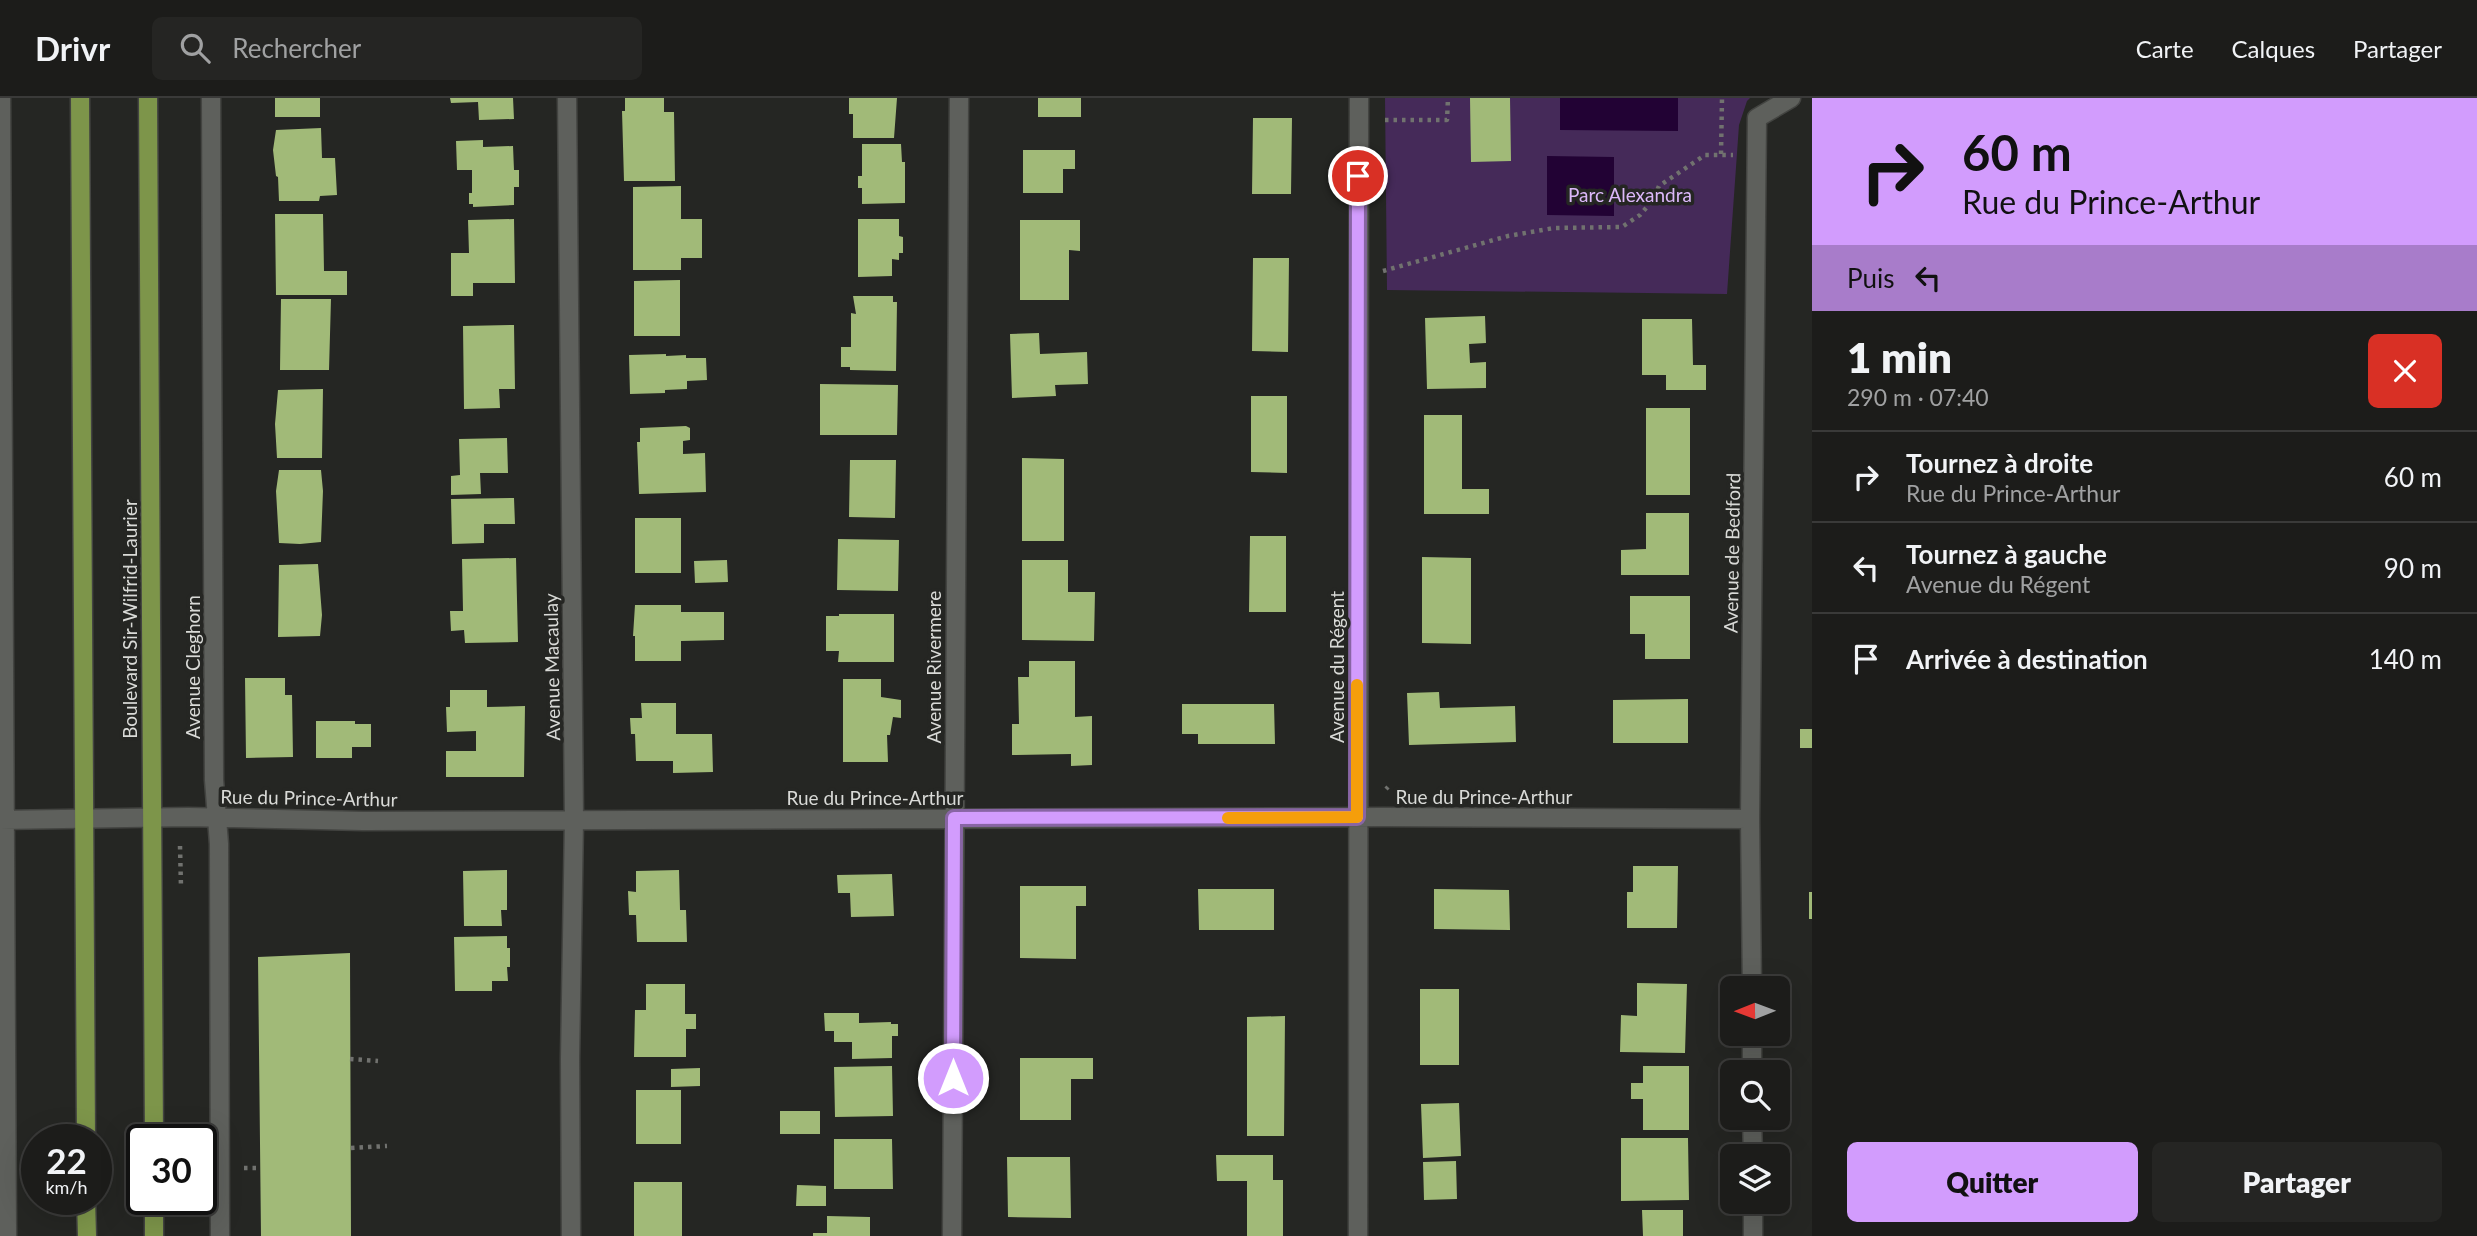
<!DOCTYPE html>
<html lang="fr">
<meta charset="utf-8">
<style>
:root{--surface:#1c1c1a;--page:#252523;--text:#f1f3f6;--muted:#a0a1a2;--line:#3a3a39;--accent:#d29cfd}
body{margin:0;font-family:Lato,sans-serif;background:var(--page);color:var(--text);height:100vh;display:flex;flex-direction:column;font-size:26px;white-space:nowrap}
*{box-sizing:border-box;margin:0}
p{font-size:23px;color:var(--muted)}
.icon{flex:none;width:38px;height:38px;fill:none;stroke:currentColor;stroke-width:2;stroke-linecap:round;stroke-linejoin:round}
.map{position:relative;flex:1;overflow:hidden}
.panel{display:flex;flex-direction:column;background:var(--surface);width:665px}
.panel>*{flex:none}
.hud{background:#d29cfd;color:#111;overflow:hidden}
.needle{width:46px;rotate:269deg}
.tools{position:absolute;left:1720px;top:878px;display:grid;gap:14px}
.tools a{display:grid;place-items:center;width:70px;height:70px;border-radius:10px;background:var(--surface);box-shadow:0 7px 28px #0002,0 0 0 2px var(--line);font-size:35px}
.speed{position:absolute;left:21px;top:1026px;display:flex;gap:14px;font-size:35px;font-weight:700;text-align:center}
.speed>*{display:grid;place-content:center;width:91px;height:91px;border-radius:50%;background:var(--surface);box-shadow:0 7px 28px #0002,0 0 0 2px var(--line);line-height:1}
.speed small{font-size:18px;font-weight:400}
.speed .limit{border:4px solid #111;border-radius:10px;background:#fff;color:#111}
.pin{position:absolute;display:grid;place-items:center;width:60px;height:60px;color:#fff;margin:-30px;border:4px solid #fff;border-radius:50%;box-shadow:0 2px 7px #0007}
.me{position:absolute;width:77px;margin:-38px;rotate:0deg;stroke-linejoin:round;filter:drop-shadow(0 0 5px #0008)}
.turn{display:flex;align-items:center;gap:24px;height:147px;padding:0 35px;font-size:32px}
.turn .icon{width:91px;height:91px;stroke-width:2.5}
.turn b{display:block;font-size:49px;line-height:60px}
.then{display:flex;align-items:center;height:66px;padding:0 35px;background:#0003;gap:14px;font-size:26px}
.round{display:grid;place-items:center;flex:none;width:74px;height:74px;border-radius:10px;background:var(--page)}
.head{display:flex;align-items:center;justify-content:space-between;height:119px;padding:0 35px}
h1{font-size:42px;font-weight:800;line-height:52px}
.primary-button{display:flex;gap:14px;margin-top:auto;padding:14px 35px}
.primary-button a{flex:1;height:80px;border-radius:10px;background:var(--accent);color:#111;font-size:28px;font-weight:800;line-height:80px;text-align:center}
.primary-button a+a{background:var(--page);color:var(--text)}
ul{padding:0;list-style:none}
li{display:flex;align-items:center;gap:21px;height:91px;padding:0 35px;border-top:2px solid var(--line)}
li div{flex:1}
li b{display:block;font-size:26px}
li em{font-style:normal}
header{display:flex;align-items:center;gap:42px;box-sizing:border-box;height:98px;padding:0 35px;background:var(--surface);border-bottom:2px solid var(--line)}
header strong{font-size:33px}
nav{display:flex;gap:38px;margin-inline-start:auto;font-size:24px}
.search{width:490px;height:63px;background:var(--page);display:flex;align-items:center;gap:18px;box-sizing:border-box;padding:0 24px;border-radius:10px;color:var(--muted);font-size:26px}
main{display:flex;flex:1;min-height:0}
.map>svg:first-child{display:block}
</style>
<header>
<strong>Drivr</strong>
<div class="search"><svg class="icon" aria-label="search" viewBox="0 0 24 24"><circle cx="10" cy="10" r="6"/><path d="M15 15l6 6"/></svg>Rechercher</div>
<nav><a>Carte</a><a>Calques</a><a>Partager</a></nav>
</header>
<main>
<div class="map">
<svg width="1812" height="1138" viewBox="0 0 1812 1138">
<rect width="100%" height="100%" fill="#252623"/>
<path fill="#452a59" d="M1385 0H1750L1747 3 1739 27 1727 196 1387 192Z"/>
<path fill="#220234" d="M1560 0H1678V33L1560 32Z
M1547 58 1614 59V118L1547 117Z"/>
<path fill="#a1ba78" d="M275 0H320V19H275Z
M450 0H513L514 21 479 22 478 4 451 5Z
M625 0H664V14H674L675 83H624L622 13H625Z
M849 0H897L894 40H853V16H849Z
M1038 0H1081V19H1038Z
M1470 0H1510L1511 63 1471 64Z
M1253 20H1292L1291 96H1252Z
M321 30 322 60H335L337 97 320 98 319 103H279L278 79 276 78 273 52 276 32Z
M483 42V49L513 48 514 72H519V89H514V107L473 109V106H469V95H472V72H457L456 43Z
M862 46H901L902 64H905V105L862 106V90H858V78H862Z
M1023 52H1075V71H1063V95H1023Z
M681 88V121H702V160H681V172H633V89Z
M275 116H323L324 173H347V197H276Z
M514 121 515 185H473V198H451V155H469L468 122Z
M858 121H899V138L903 139V155H899V162L892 161V178L858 179Z
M1020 122H1080V153L1069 152V202H1020Z
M1253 160H1289L1288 254 1252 253Z
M680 182V238H634V183Z
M853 198H893V204H897L896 273 850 272V269H841V249H851V215L856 216Z
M281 201H331L329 272H280Z
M1485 218 1486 245 1469 246 1470 265 1486 264V290L1427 291 1425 220Z
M1642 221H1692L1693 267H1706V292H1666V277H1642Z
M514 227 515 291H499L500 310 464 311 463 228Z
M1039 235 1040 256 1087 254 1088 286 1055 287 1056 298 1012 300 1010 236Z
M666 256V258L686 257V260H706L707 282 687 283V291L665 292V295L630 296 629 257Z
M820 286 898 287 897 337H820Z
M323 291 322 360H277L275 326 278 292Z
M1251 298H1287V375L1251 374Z
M1646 310H1690V397H1646Z
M1424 317H1462V391H1489V416H1424Z
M686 328 690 330V342L683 343V356L705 355 706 394 639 396 637 344H640V330Z
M507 340 508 375H480L481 396 451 397V378L460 377 459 341Z
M1022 360 1064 361V443H1022Z
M850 362H896L895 420 849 419Z
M279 372H321L323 393 321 444 300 446 279 445 276 393Z
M514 400 515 426H484V445L452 446 451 401Z
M1646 415H1689V477H1621V452L1646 451Z
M635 420H681V475H635Z
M1250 438H1286V514H1249Z
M838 441 899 442 898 493 837 492Z
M1422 459 1471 460V546L1422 545Z
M516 460 518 544 465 545 464 532 451 533 450 513H463L462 461Z
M727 462 728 484 695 485 694 463Z
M1022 462H1068V494H1095L1094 543 1022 542Z
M318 466 322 517 320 538 278 539 279 467Z
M1630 498H1690V561H1645V536H1630Z
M635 507H681V514H724V542L681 543V563H635V538H633Z
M839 516H894V564H838L839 553H826V518H839Z
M1029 563H1075V619L1092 618V667L1071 668V656L1012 657V626H1019L1018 579H1029Z
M245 580H285V597H292L293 659 246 660Z
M843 581H881V599L901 602V620L893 619 890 637H887L888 664H843Z
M450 592H487V609L525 608 524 679H446V653H476V633L447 634 446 609H450Z
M1439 594 1440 610 1515 608 1516 644 1409 647 1407 595Z
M1688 601V645H1613V602Z
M641 605H676V636H712L713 674 673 675V663H636L635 636H631L630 620H642Z
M1182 606H1274L1275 646H1198V636H1182Z
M316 623H355V626H371V649H352V660H316Z
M1800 631H1812V650H1800Z
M1633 768H1678L1677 830H1627V794H1633Z
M507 772V812H501L502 828H464L463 773Z
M679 772 680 812H686L687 844H637L636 817H629L628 793 636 794V773Z
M892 776 894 818 851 819 850 795H838L837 777Z
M1020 788H1086V808H1076V861L1020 860Z
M1198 791H1274V832H1199Z
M1434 791 1509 792 1510 832 1434 831Z
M1809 794H1812V821H1809Z
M507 838V850H510V869H507L508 883H492V893H455L454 839Z
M350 855 351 1138H261L258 859Z
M1637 885 1687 886 1685 955 1620 954 1621 917 1637 918Z
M646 886H685V916H696V931H686V959H634L635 912H646Z
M1420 891H1459V967H1420Z
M824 915H859V925L891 924V926H898V938H892V960L852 961V944H834V933H825Z
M1285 918 1284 1038H1247V919Z
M1020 960H1093V981H1071V1022H1020Z
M892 968 893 1018 835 1019 834 969Z
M1643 968H1689V1032H1643V1001H1631V985H1643Z
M700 970V988L671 989V971Z
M636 992H681V1046H636Z
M1459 1005 1461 1058 1423 1060 1421 1006Z
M780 1013H820V1036H780Z
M1621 1040H1688L1689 1102 1621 1103Z
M834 1041H892L893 1091H834Z
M1216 1057H1273V1082H1283V1138H1247V1083H1217Z
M1007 1059H1070L1071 1120 1008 1119Z
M1456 1063 1457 1101 1424 1102 1423 1064Z
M634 1084H682V1138H634Z
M797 1087 826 1088V1108H796Z
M1642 1112H1683V1138H1643Z
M827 1118 870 1119V1138H813V1135H827Z"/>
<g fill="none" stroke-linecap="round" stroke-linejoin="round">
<g stroke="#434441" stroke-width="21">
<path id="street" d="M1 0 7 1138
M211 0 214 682 219 746 220 1138
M567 0 574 722 570 961 571 1138
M0 722 188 719 363 723 1384 719 1750 721
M1752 891 1750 721 1757 20 1791 0
M1752 936V975
M1752 1020 1753 1059
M1753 1104V1138
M952 1138 959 0
M1358 1138 1359 0"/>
</g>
<g stroke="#434441" stroke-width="21">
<path id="primary" d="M80 0 86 1041
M148 0 154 1041
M86 1101 87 1138
M154 1101V1138"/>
</g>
<path stroke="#71726f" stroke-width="4.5" stroke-dasharray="3.5 5" stroke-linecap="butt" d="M1385 22H1447L1448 0
M1721 56 1722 0
M1383 173 1508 138 1554 130 1622 129 1640 117 1653 102 1659 88 1705 57H1733
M1386 691 1388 689
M180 748 181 789
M350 961 378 963
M351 1050 387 1048
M244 1070H260"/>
<use href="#street" stroke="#5e605c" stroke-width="18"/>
<use href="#primary" stroke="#7d954a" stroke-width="18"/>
</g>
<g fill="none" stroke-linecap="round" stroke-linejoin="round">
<g stroke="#8865a4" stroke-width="18">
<path id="route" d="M953 980 954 720 1357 719 1358 78"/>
</g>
<use href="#route" stroke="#d29cfd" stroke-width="12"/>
<path stroke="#f59e0b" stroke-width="12" d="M1228 720 1357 719V587"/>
</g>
<g text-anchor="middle" stroke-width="7" stroke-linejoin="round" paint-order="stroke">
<g font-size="19" fill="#dcb8fa" stroke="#252623">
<text x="1630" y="104">Parc Alexandra</text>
</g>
<g font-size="19" fill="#d9dad7" stroke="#252623">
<text transform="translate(1732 455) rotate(-89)" y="7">Avenue de Bedford</text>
<text transform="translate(130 521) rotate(-90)" y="7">Boulevard Sir-Wilfrid-Laurier</text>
<text transform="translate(193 569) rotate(-90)" y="7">Avenue Cleghorn</text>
<text transform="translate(552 569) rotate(-91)" y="7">Avenue Macaulay</text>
<text transform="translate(934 569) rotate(-90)" y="7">Avenue Rivermere</text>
<text transform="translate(1337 569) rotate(-90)" y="7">Avenue du Régent</text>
<text x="1484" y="706">Rue du Prince-Arthur</text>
<text transform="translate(309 700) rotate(1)" y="7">Rue du Prince-Arthur</text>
<text x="875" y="707">Rue du Prince-Arthur</text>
</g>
</g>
</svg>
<div class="tools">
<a><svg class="needle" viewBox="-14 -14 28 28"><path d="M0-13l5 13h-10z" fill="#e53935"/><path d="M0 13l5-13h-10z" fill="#a0a1a2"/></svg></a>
<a><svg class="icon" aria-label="search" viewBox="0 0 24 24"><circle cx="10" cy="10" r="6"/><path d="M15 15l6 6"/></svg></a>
<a><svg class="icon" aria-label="layers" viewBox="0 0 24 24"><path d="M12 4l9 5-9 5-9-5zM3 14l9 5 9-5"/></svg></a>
</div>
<div class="speed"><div>22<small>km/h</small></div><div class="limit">30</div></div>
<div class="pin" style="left:1358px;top:78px;background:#d93025"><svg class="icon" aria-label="arrive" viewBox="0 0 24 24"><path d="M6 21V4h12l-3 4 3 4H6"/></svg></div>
<svg class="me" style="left:953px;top:980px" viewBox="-20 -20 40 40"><circle r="17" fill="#d29cfd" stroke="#fff" stroke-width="3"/><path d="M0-11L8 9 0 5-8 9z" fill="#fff"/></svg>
</div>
<section class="panel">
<div class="hud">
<div class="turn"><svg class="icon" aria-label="right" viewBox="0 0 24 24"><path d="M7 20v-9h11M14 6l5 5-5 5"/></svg><div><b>60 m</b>Rue du Prince-Arthur</div></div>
<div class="then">Puis<svg class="icon" aria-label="left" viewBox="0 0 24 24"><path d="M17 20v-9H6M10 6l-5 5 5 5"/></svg></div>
</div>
<div class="head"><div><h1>1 min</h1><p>290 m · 07:40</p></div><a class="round" style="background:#d93025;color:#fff"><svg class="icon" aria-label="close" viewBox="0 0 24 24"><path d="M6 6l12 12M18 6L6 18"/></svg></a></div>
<ul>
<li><svg class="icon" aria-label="right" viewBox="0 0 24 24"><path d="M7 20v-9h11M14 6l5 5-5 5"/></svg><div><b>Tournez à droite</b><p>Rue du Prince-Arthur</p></div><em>60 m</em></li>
<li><svg class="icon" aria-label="left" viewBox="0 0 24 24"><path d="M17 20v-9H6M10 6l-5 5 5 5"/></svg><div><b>Tournez à gauche</b><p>Avenue du Régent</p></div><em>90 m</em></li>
<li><svg class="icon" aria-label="arrive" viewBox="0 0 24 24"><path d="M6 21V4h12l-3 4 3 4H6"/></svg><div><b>Arrivée à destination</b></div><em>140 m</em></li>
</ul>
<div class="primary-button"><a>Quitter</a><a>Partager</a></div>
</section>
</main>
